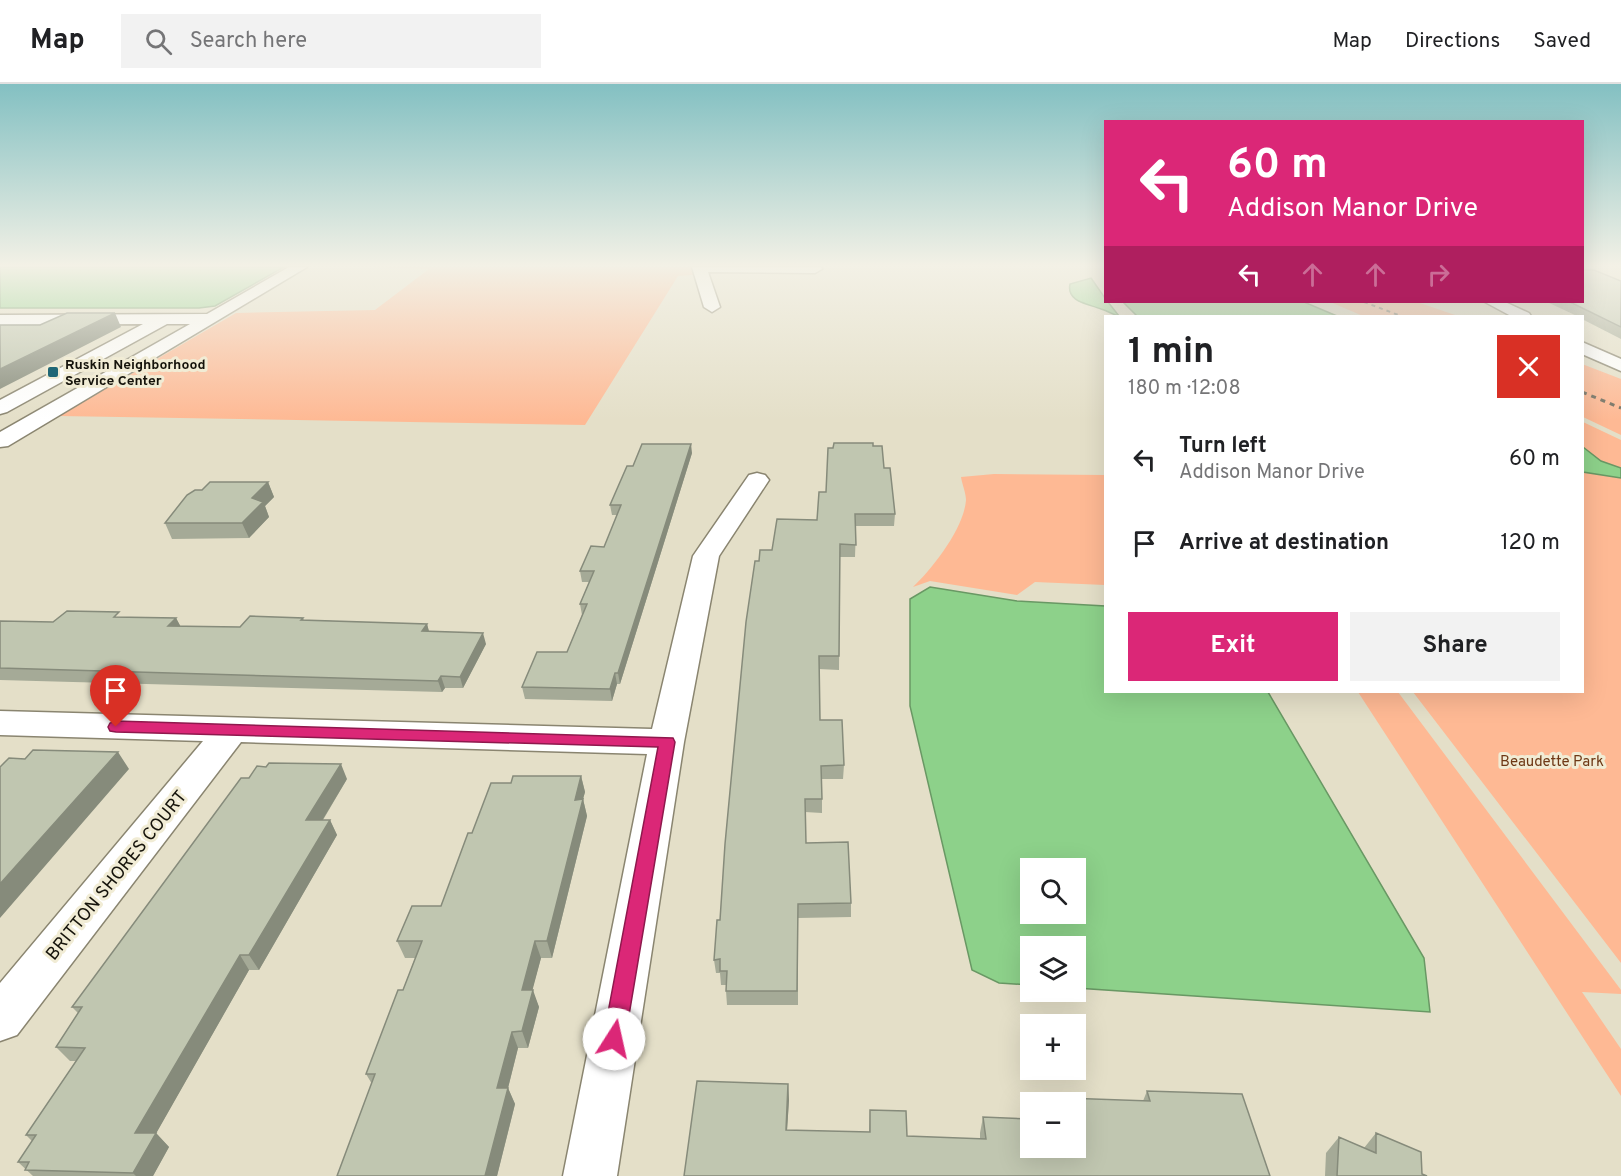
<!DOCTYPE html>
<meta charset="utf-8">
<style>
:root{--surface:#fff;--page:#f2f2f2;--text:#202124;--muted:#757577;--line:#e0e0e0;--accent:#db2777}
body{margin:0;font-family:Overpass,sans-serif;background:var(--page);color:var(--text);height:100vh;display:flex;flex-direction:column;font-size:22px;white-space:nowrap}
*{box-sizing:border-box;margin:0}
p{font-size:20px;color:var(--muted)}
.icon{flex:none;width:33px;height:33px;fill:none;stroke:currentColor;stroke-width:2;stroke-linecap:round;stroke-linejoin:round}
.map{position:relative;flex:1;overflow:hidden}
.side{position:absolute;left:1104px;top:231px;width:480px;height:378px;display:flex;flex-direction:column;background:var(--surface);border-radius:0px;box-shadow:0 6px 24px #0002}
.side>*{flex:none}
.banner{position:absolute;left:1104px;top:36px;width:480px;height:183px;border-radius:0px;box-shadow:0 6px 24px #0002;background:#db2777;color:#fff;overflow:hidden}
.controls{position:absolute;left:1020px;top:774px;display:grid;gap:12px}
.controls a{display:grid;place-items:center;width:66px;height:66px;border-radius:0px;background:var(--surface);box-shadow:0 6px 24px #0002;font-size:30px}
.pin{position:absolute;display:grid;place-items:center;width:51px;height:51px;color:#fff;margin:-62px -26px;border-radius:50% 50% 50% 0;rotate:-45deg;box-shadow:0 0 6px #0007}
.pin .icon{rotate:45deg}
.me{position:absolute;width:66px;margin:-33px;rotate:10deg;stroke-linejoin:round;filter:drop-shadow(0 0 4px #0008)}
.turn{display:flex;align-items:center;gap:21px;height:126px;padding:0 24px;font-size:27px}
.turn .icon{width:78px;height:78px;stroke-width:2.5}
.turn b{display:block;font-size:42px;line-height:51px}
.lanes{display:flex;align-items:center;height:57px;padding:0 24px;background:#0003;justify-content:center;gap:30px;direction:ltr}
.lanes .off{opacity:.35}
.round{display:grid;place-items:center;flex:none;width:63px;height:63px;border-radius:0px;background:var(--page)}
.headline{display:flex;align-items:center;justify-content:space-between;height:102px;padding:0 24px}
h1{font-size:36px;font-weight:700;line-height:45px}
.button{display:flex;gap:12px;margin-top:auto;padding:12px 24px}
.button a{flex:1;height:69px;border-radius:0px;background:var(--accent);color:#fff;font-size:24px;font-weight:700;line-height:69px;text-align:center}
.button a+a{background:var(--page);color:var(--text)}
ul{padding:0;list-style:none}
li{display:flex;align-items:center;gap:18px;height:84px;padding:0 24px}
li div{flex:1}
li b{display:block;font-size:22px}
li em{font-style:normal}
header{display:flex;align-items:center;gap:36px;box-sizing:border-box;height:84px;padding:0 30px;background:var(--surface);border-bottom:2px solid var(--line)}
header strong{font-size:28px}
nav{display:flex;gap:33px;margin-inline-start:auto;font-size:21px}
.search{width:420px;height:54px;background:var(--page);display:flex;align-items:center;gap:15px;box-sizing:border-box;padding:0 21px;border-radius:0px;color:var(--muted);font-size:22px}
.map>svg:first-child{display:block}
</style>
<header>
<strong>Map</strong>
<div class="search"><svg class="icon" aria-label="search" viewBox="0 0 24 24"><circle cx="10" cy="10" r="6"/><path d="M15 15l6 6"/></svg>Search here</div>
<nav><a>Map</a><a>Directions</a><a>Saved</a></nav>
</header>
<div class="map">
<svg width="1621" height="1092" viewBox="0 0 1621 1092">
<rect width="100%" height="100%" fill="#e4dfc8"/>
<path fill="#feb994" d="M373 183H691V185L706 186 703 190 678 192 585 341 59 332 236 229 375 226 429 185Z
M1330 218H1417L1458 232H1363Z
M1582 280 1621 295V351L1583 333Z
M1583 338 1621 356V879L1413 608H1582Z
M994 390 1105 391V501L1035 498 1017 511 930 497 913 503C933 484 964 444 966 416 966 409 962 400 961 393Z
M1358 608H1398L1621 906V910L1582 908 1621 965V1012Z"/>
<path fill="#8dd18a" stroke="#699864" stroke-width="1.5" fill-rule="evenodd" d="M0 183H284L215 222 199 224H0Z
M1091 194 1105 214 1106 218H1108L1119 232C1113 231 1108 227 1101 225 1089 220 1066 218 1070 200Z
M1123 218H1304L1337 232H1137Z
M1583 363 1601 377 1621 384V394L1583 388Z
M930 503 1017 517 1105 522 1106 608H1268L1424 874 1430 928 1076 904V862H1030V901L999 899 972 886 910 622V515ZM1076 784V830H1030V784Z"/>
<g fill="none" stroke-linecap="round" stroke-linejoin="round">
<g stroke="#8a8570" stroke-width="3">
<path id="minor" d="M289 183H307L8 362 0 363V348L190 240H167L7 328 0 330V316L143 240 0 241V231L207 230Z
M692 183H821L822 185 815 189 708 188 720 223 712 228 704 223Z
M1485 218H1505L1529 229 1531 232H1511Z
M1582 258 1621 275V287L1582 270Z
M757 389 765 391 769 396 719 472 684 658 617 1092H563L647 670 241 658 17 951 0 957V899L203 657 0 651V627L652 645 693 472 749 391Z"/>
</g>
<use href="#minor" fill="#fff" fill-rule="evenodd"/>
<path stroke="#726f60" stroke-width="2" stroke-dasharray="4 4" stroke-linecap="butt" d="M1364 218 1401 232"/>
<path stroke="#726f60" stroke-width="3" stroke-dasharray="5 5" stroke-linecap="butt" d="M1582 308 1621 324"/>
</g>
<path fill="#a5aa97" d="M1621 197V255L1582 235V232H1577L1547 218H1582Z
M873 362 895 430 894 442H856L855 473H840L839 586 819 585 820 636 844 681 843 695H822V729L805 728 806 759 851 819V833L798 834V921H727L726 907V901H721L720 889H716L714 876 720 836 759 477 772 466 817 436 826 408Z
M692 369 620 600H617L612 617 525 615 522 603 567 568 582 531 580 520 589 498H582L580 487 604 463 617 431H612L610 421 633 382Z
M268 398 274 413 265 422 269 433 249 454 172 455 165 439 202 406Z
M121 533 176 534 180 542 240 543 303 534 304 536 427 540 429 548 486 560 463 604H445L442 608 0 596V537L53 538Z
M581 692 585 708 583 715 587 732 552 874H541L532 906 539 923 528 964H518L508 1004 515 1020 497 1092H337L372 1000 366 990 403 906 415 874H405L397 857 441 822 472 749 511 699Z
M347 695 323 736H330L337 751 259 886H249L156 1049 169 1063 153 1092H33L18 1078 32 1057 26 1051 76 977H70L56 963 78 929 72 923Z
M788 1000 789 1016 787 1046 869 1048 870 1026 907 1052 980 1055V1049L983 1033 1030 1064 1076 1018H1036L1037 1013 1143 1017 1147 1007 1270 1092H684Z
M1376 1049 1422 1090 1427 1092H1325L1326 1069 1339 1053 1364 1064Z"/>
<path fill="#868b7b" d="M115 229 121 243 0 305V285Z
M691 360 692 369 620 600 618 589Z
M268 398 274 413 265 422 269 433 249 454 242 439 252 414Z
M176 534 182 545 168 542Z
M427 540 430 551 422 547Z
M483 549 486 560 463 604 460 593Z
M615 589 617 600 612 617 610 605Z
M441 592 445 604 442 608 438 597Z
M118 668 129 685 0 834V800Z
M341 680 347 695 314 750 306 736Z
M581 692 585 708 583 715 587 732 552 874 547 857 575 716Z
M330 736 337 751 259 886 249 871Z
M535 857 541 874 528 923 522 906Z
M240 871 249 886 149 1062 156 1049 169 1063 153 1092H136L133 1089 135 1049Z
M533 906 539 923 528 964 522 947Z
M512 948 518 964 508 1004 515 1020 497 1092H485L497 1004Z
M788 1000 789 1016 786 1062V1046Z"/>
<path fill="#c0c6b0" stroke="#868b7b" stroke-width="1.5" d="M1582 186H1594L1621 197V243L1570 218H1582Z
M67 229H115L0 285V241H40Z
M834 359H873V362H882L884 384H890L895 430H855L856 461 840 460 839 572H819L820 636H842L844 681 821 682 822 715H805L806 759 848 758 851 819 798 820 797 907H726L727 887H720V875L714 876 717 836H720L725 760 746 538 755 477H759L760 466H772L777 435 817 436 819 408H826L828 364H833Z
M642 360H691L618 589H615L610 605 522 603 537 568H567L587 520H580L594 487H580L591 462 604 463 621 421H610L627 382H633Z
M210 398H268L252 414 263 418 242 439H165L187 411 195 406H202Z
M67 527 119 528 114 533 176 534 168 542 240 543 250 532 303 534 301 536 427 540 422 547 483 549 460 593 441 592 438 597 0 584V537L53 538Z
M33 666 118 668 0 800V683L9 674 25 675Z
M269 679 341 680 306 736H330L249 871H240L135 1049H156L133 1089 25 1086 29 1078H18L36 1051H26L85 964 56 963 82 923H72L241 694H249L257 682 266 683Z
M513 692H581L575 716 583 715 547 857H535L522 906H533L522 947 512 948 497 1004H508L485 1092H337L375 990H366L398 906H403L422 857H397L412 822H441L468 749H472L491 699H511Z
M697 997 788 1000 786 1046 870 1048V1026L906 1027 907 1052 986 1055 983 1033 1030 1035V1064H1076V1018H1038L1037 1013 1150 1017 1147 1007 1242 1010 1270 1092H684Z
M1376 1049 1421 1068 1422 1090 1427 1092H1337L1339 1053 1376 1069Z"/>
<linearGradient id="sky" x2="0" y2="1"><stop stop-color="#83c0c2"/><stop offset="0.54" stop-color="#f3f1e6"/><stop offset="1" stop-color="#f3f1e6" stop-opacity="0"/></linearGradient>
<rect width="1621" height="336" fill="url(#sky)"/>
<path fill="#db2777" stroke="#8e194d" stroke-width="1.5" d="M116 637 673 654 675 658 625 955 622 962 614 965 607 962 603 955 658 663 116 648 110 647 108 643 110 639Z"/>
<rect fill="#206776" stroke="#f1ecd5" stroke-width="2" x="47" y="282" width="12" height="12" rx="3"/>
<g text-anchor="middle" stroke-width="6" stroke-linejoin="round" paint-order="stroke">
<g font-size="14" font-weight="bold" fill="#15130b" stroke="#f1ecd5" text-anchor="start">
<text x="65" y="285">Ruskin Neighborhood<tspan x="65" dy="16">Service Center</tspan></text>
</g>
<g font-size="15" fill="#6e3815" stroke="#f1ecd5">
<text x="1552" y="682">Beaudette Park</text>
</g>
<g font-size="18" fill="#15130b" stroke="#f1ecd5">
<text transform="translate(116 791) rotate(-51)" y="6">BRITTON SHORES COURT</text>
</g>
</g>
</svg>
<div class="controls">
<a><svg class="icon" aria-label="search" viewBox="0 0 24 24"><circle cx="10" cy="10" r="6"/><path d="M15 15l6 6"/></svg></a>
<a><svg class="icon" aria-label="layers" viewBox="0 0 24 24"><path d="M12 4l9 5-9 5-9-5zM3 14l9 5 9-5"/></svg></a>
<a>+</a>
<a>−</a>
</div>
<div class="pin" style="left:116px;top:643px;background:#d93025"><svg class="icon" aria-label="arrive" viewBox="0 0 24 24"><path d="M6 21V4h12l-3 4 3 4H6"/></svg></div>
<svg class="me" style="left:614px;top:955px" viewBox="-20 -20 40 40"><circle r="19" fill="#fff"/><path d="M0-13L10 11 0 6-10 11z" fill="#db2777"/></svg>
<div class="banner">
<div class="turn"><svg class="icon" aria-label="left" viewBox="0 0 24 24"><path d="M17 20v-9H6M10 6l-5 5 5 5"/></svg><div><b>60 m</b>Addison Manor Drive</div></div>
<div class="lanes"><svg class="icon" aria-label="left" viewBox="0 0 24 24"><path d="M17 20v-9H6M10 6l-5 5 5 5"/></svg><svg class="icon off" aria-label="ahead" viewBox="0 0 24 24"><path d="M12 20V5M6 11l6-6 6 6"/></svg><svg class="icon off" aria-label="ahead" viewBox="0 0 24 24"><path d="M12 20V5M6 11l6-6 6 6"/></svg><svg class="icon off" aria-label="right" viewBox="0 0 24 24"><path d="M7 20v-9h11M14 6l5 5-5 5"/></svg></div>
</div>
<section class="side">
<div class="headline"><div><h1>1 min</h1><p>180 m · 12:08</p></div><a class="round" style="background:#d93025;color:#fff"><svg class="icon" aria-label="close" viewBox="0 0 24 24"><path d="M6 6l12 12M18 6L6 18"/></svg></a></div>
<ul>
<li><svg class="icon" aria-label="left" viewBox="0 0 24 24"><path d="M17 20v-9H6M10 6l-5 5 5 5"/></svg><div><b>Turn left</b><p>Addison Manor Drive</p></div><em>60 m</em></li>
<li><svg class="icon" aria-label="arrive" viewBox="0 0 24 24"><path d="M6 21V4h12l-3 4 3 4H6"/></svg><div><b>Arrive at destination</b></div><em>120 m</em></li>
</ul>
<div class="button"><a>Exit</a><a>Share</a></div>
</section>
</div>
